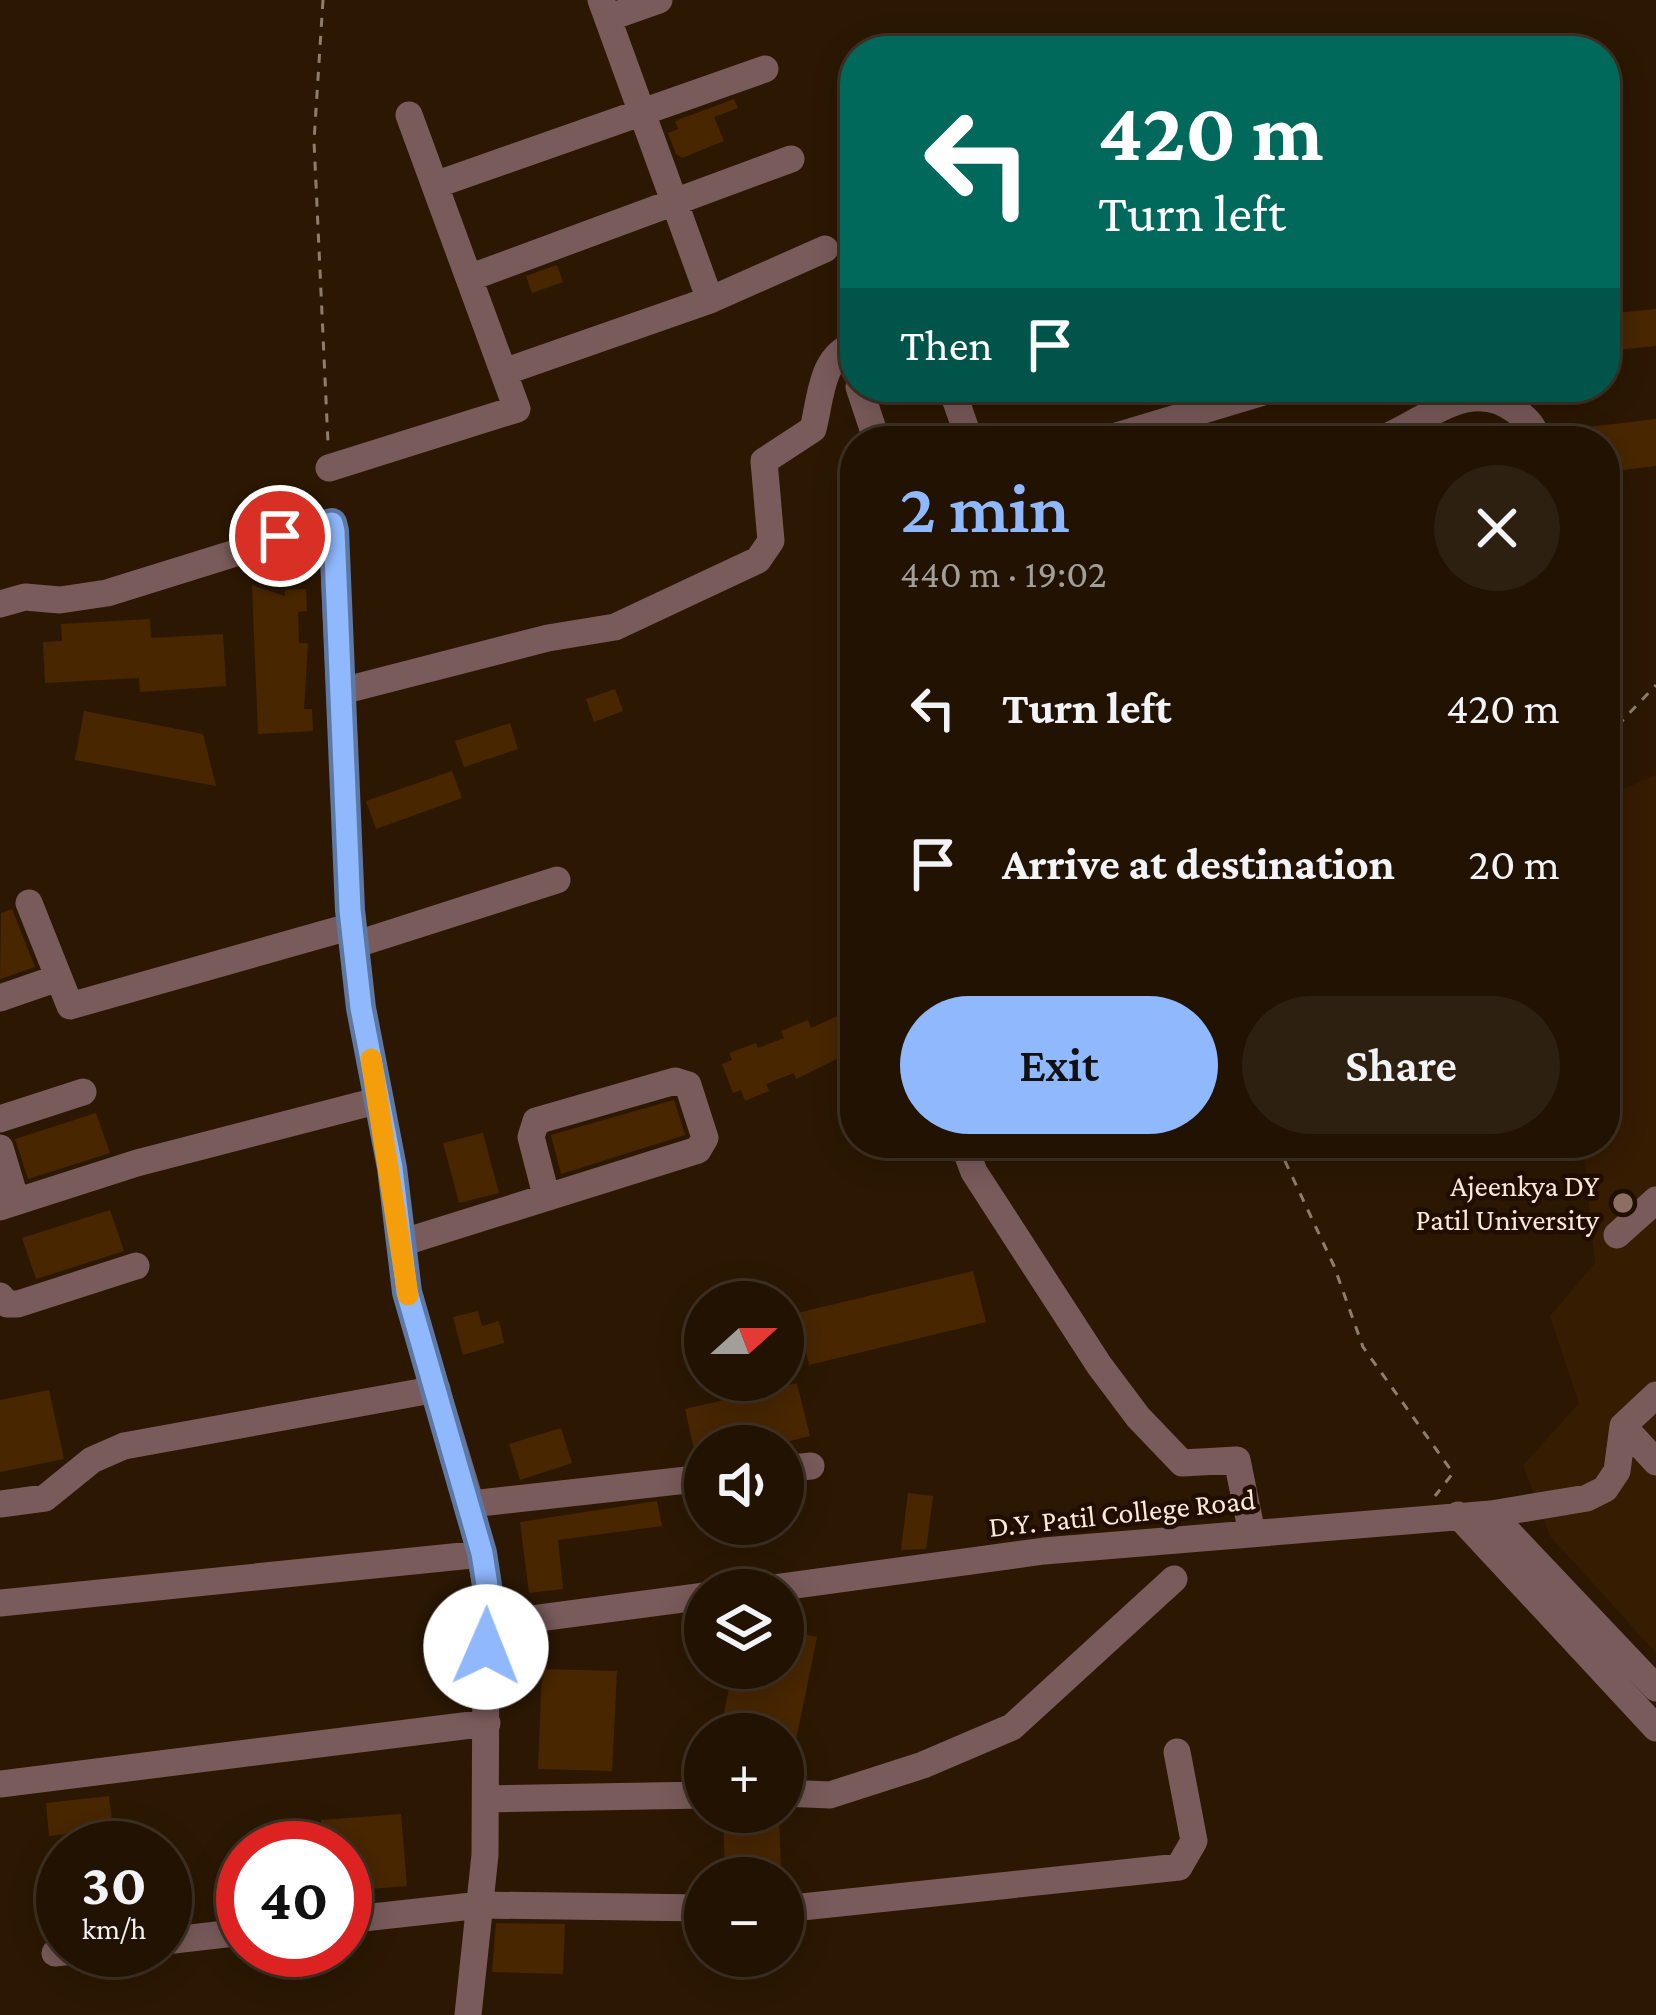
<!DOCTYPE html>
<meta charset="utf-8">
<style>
:root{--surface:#211202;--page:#2d2011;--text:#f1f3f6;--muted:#a29e99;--line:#3e3224;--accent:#90b8fd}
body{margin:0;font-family:"Crimson Pro",serif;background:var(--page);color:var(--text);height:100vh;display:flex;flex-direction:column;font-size:45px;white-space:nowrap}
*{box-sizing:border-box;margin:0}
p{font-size:39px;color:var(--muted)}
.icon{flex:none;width:66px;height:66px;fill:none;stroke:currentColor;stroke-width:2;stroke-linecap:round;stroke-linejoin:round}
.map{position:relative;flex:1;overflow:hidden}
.side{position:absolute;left:840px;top:426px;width:780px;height:732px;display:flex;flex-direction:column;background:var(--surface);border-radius:48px;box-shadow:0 6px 30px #0003,0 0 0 3px var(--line)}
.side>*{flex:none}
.banner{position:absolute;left:840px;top:36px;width:780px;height:366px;border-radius:48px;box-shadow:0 6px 30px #0003,0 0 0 3px var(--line);background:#00695c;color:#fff;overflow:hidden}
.needle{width:78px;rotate:69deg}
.controls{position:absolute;left:684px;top:1281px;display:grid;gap:24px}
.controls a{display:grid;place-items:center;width:120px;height:120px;border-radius:50%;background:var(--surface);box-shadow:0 6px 30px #0003,0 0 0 3px var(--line);font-size:60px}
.speed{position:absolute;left:36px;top:1821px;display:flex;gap:24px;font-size:60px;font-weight:700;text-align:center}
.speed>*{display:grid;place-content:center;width:156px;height:156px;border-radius:50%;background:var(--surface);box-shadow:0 6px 30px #0003,0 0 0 3px var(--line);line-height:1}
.speed small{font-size:30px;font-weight:400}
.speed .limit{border:18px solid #d22;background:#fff;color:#111}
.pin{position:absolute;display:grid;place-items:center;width:102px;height:102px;color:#fff;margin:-51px;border:6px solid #fff;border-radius:50%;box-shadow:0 3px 12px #0007}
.me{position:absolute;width:132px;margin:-66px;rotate:1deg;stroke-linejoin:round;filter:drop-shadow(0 0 9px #0008)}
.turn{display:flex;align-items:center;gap:42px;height:252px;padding:0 60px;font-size:54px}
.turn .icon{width:156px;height:156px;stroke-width:2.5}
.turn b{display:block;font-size:84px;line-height:102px}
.then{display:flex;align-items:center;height:114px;padding:0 60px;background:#0003;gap:24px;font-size:45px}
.round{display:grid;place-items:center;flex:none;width:126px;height:126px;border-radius:63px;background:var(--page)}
.summary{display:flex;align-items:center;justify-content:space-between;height:204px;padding:0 60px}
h1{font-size:72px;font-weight:600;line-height:90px;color:var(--accent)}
.primary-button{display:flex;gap:24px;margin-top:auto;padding:24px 60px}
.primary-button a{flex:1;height:138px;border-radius:72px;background:var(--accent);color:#111;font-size:48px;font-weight:600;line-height:138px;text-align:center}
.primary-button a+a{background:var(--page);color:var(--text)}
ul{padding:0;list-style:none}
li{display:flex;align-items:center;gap:36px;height:156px;padding:0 60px}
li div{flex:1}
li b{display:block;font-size:45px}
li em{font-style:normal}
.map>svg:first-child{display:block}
</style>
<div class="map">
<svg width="1656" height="2015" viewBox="0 0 1656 2015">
<rect width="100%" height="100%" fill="#2c1802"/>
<path fill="#361c00" d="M1656 775V1653L1550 1536 1523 1465 1579 1403 1550 1316 1595 1263 1583 1143H1605V797Z"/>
<path fill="#482700" d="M734 99 738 108 714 117 724 141 682 158 676 154 668 133 678 129 675 121Z
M557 265 563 282 532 293 526 276Z
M1656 309V346L1605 351V314Z
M1656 419V466L1605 472V441H1555L1553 431Z
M252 585 285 596V590L306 589 307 611 298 612 299 643H308L304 709H312L313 731 258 734Z
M150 619 151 638 223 634 226 686 140 692 139 678 45 683 43 642 62 641 61 624Z
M615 689 623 711 594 722 586 699Z
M84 711 203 734 216 786 75 760Z
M510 723 518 749 464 767 455 741Z
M452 771 462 798 376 829 366 801Z
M12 909 35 967 0 979 1 913Z
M855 1008V1050L796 1079 794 1073 766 1084 769 1091 745 1101 741 1090 733 1093 722 1064 732 1060 729 1053 756 1043 758 1048 784 1038 781 1031 808 1020 811 1028Z
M674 1100 685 1135 561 1174 551 1135Z
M96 1113 110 1153 28 1179 15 1139Z
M483 1133 499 1193 459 1203 443 1143Z
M110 1210 124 1251 36 1279 22 1238Z
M973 1271 986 1322 809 1365 797 1313Z
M478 1311 482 1326 499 1321 504 1343 463 1355 453 1317Z
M797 1383 810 1436 770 1446H693L685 1409Z
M49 1390 64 1459 0 1472V1400Z
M561 1428 572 1463 520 1480 509 1444Z
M908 1493 933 1496 926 1549 901 1550Z
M657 1501 662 1526 558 1540 563 1589 529 1593 520 1522Z
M783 1630 817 1637 790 1770H783V1734H720L733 1668H783Z
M542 1669 617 1671 612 1771 538 1769Z
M109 1796 113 1829 49 1836 46 1803Z
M723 1812H779L781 1872 725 1874Z
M401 1814 407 1886 345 1891V1848H324L321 1820Z
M496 1923 565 1924 563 1974 492 1972Z"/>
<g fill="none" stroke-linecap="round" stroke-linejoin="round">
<path stroke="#8f7d6b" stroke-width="3" stroke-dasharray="9 9" stroke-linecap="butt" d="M323 0 314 141 328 443
M1605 739 1656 685
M1284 1143V1159L1334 1266 1363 1347 1453 1473 1435 1496"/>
<path stroke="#7a5b5b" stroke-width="27" d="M608 18 659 0
M435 185 765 69
M469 278 791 159
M710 300 825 249
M504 372 710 300 601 0
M859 387 877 441
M951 387 970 441
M1100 441 1280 387
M1376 441C1422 426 1468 373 1516 411 1528 420 1535 427 1537 441
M329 468 517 409 409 115
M0 604 25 597 60 600 107 593 332 523 350 910 361 1008 392 1168 407 1292 471 1504 493 1624
M342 691 548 638 615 627 758 560 771 541 764 461 813 429C821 398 821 355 855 345
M29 903 70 1006 352 926
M354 945 557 880
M0 998 55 979
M0 1119 83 1092
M963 1143 974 1172 1099 1365 1138 1417 1182 1463 1237 1460 1252 1533
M0 1148 16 1201
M0 1207 137 1163 380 1100
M1617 1235 1656 1200
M401 1243 698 1150 705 1138 688 1085 675 1081 536 1121 531 1137 546 1195
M0 1296 7 1304H18L136 1266
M1623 1426 1656 1462
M783 1469 811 1466
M0 1504 45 1498 92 1460 124 1446 437 1389
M471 1504 705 1478
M1491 1514 1656 1688
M1458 1515 1656 1728
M760 1590 1044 1551 1491 1514 1587 1498 1605 1489 1617 1471 1623 1426 1656 1395
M0 1603 482 1554
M0 1784 487 1723
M783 1793 830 1795 923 1765 1012 1727 1174 1579
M487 1799 705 1795
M783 1909 1179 1867 1194 1841 1177 1752
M345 1920 481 1905 705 1908
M165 1941 243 1932
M55 1953 83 1950
M468 2015 485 1855 486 1647 493 1624 705 1596"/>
</g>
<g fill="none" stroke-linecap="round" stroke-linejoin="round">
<g stroke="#5e78a4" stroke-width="30">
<path id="route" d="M280 536 332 523 334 531 350 910 361 1008 392 1168 407 1292 482 1553 493 1624 486 1647"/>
</g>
<use href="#route" stroke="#90b8fd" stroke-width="21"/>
<path stroke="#f59e0b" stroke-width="21" d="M371 1059 408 1295"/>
</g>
<circle fill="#8d6e63" stroke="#220e00" stroke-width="4.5" cx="1623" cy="1203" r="12"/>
<g text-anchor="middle" stroke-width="9" stroke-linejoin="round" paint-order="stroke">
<g font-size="30" fill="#f9eadc" stroke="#220e00" text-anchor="end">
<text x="1599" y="1196">Ajeenkya DY<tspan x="1599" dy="34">Patil University</tspan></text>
</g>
<g font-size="30" fill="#f9eadc" stroke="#220e00">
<text transform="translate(1122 1513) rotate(-6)" y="10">D.Y. Patil College Road</text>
</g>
</g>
</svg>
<div class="controls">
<a><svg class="needle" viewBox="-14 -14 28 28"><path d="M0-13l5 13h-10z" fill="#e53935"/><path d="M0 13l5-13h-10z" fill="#a29e99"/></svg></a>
<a><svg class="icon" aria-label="sound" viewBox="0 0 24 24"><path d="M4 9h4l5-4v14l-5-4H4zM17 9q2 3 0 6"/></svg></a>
<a><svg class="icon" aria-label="layers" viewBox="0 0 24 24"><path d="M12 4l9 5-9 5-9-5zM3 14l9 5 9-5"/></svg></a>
<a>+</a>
<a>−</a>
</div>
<div class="speed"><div>30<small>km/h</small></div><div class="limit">40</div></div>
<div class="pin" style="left:280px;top:536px;background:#d93025"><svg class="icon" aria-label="arrive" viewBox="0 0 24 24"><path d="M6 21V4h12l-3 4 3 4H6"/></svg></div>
<svg class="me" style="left:486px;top:1647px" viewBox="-20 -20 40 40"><circle r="19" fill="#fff"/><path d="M0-13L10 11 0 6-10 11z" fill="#90b8fd"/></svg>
<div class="banner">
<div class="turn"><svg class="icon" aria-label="left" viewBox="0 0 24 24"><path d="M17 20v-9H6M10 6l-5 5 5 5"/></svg><div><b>420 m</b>Turn left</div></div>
<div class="then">Then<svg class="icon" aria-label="arrive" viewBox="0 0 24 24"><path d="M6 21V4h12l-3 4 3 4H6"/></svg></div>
</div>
<section class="side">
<div class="summary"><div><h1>2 min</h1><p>440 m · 19:02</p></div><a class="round"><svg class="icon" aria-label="close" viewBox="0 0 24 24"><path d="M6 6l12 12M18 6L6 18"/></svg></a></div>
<ul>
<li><svg class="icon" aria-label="left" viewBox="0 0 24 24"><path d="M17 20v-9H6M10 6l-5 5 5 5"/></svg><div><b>Turn left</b></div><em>420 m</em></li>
<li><svg class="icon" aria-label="arrive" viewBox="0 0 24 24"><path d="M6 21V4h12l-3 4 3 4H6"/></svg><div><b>Arrive at destination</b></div><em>20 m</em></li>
</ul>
<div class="primary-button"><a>Exit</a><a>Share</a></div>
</section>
</div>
